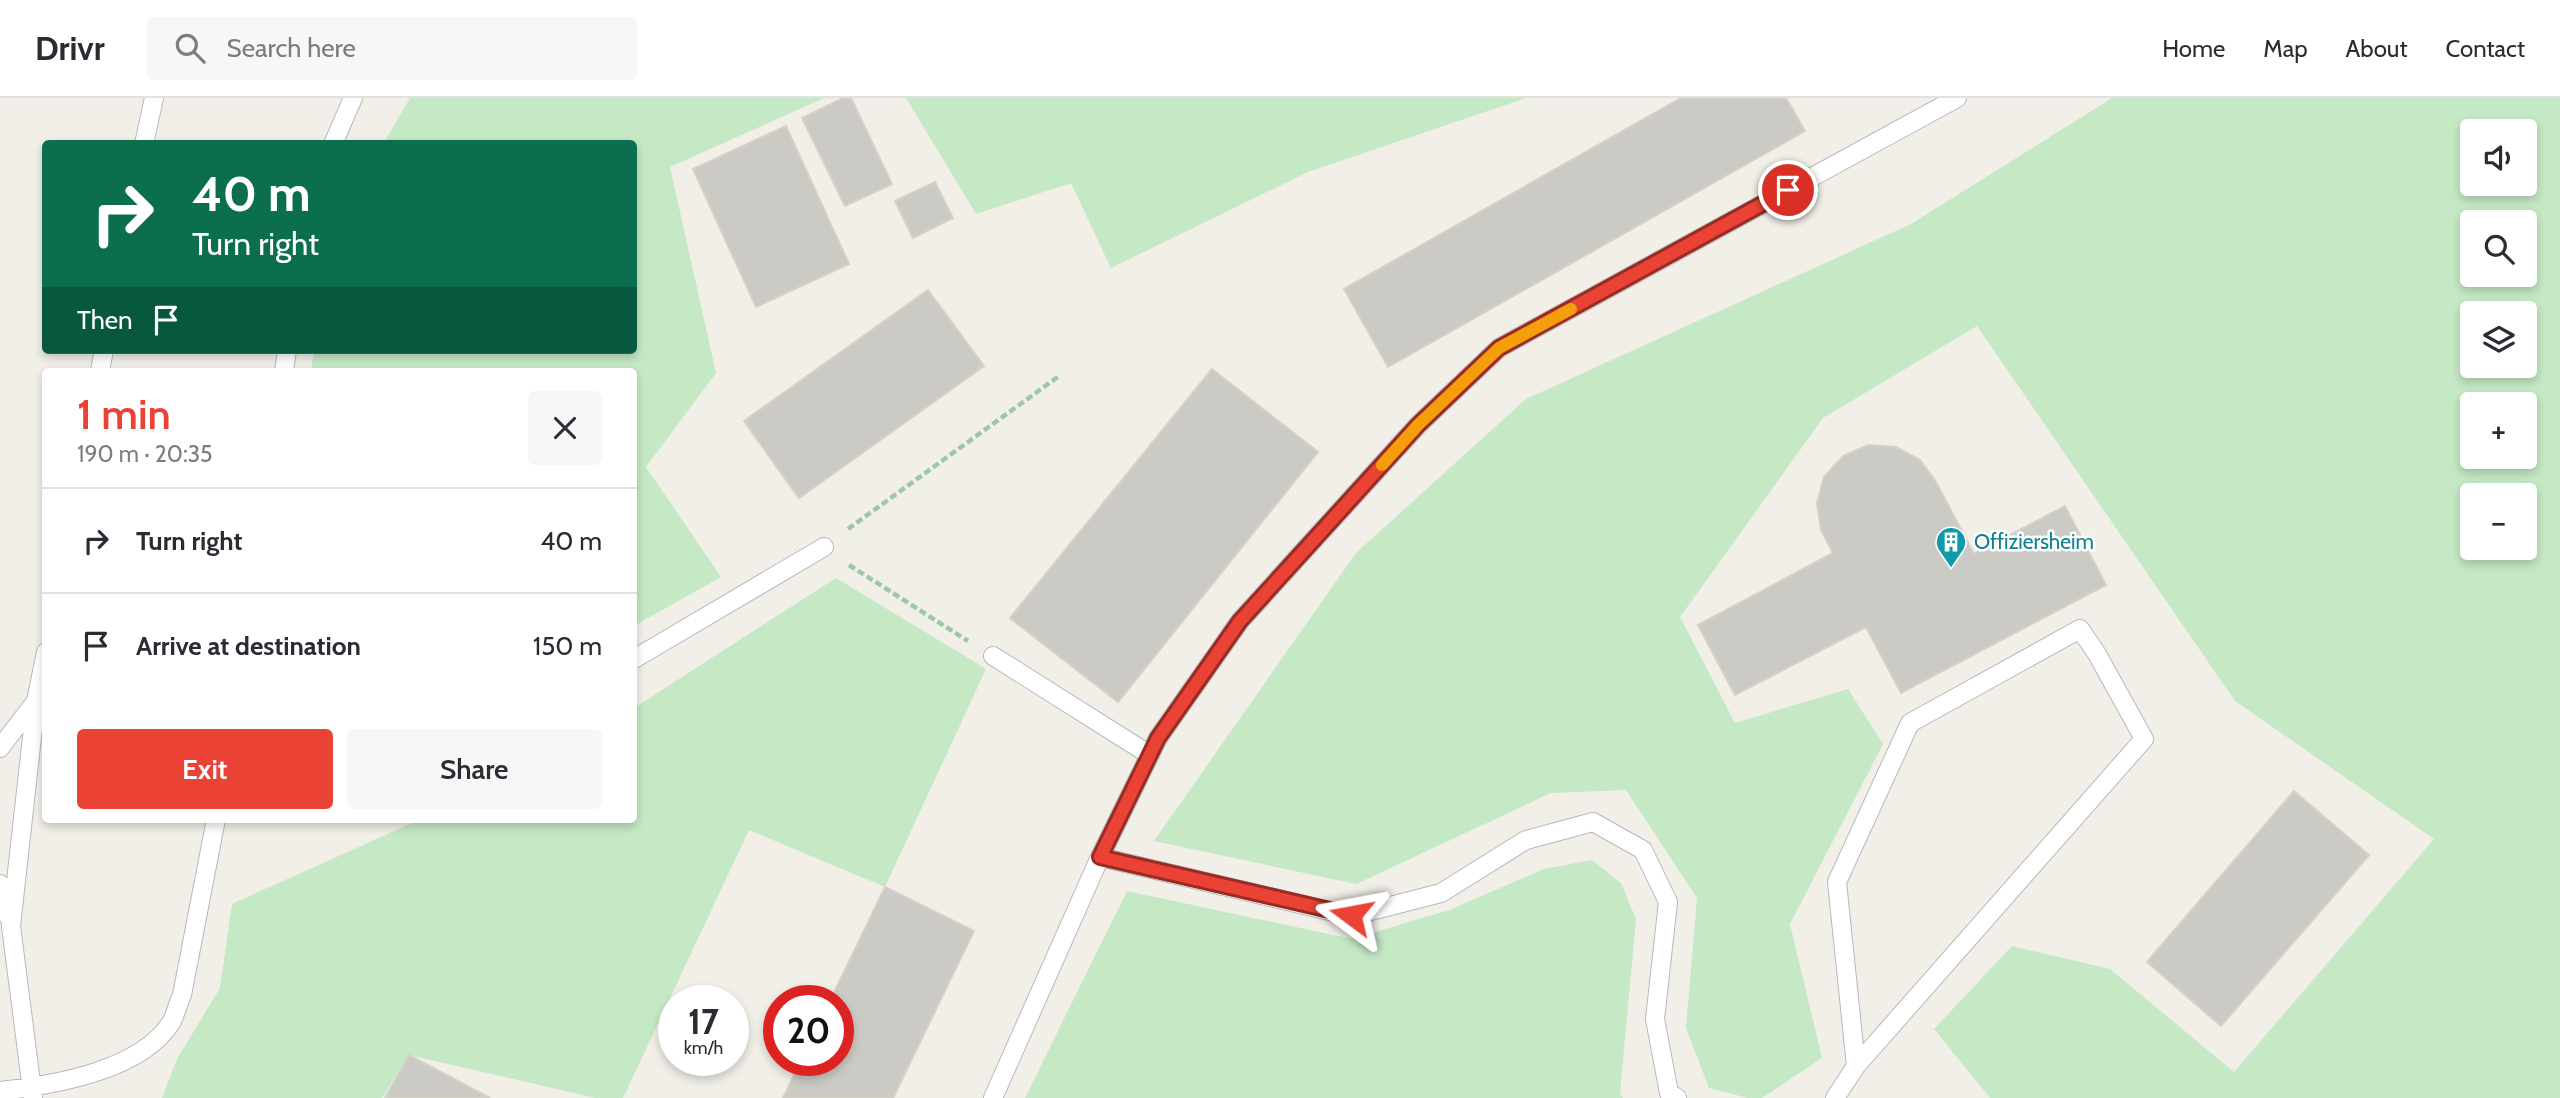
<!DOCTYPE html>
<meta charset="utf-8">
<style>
:root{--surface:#fff;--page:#f7f7f7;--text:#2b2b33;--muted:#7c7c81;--line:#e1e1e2;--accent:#ea4335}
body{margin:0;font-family:Cabin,sans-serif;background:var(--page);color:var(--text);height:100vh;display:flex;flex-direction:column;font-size:26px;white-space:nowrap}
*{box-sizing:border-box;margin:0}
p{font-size:23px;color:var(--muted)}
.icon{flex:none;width:38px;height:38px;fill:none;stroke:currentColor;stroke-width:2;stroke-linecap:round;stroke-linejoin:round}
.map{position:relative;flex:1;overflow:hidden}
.side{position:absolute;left:42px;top:270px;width:595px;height:455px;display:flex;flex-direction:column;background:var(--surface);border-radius:7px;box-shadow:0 4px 10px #0003}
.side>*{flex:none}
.hud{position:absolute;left:42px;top:42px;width:595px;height:214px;border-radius:7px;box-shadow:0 4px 10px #0003;background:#0b6e4f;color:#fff;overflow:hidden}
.controls{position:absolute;left:2460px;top:21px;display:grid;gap:14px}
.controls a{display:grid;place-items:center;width:77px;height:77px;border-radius:7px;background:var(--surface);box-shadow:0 4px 10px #0003;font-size:35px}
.speed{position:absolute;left:658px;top:887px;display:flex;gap:14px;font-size:35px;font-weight:700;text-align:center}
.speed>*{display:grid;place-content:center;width:91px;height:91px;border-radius:50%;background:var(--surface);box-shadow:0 4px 10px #0003;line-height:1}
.speed small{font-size:18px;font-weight:400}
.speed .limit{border:10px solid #d22;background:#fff;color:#111}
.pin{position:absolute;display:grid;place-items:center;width:60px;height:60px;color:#fff;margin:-30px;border:4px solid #fff;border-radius:50%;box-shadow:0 2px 7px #0007}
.me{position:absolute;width:77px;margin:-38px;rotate:283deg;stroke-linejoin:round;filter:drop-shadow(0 0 5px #0008)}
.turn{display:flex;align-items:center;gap:24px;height:147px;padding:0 35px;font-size:32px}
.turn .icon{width:91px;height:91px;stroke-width:2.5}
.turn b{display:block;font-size:49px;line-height:60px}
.then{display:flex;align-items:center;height:66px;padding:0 35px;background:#0003;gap:14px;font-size:26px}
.round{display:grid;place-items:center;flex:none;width:74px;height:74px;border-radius:7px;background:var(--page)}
.headline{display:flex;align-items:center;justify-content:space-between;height:119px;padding:0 35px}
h1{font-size:42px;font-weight:600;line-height:52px;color:var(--accent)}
.action{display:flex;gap:14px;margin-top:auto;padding:14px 35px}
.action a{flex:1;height:80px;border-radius:7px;background:var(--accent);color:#fff;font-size:28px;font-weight:600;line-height:80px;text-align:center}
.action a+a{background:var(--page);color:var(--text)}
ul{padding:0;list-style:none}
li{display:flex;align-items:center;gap:21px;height:105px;padding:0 35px;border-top:2px solid var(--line)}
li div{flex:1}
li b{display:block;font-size:26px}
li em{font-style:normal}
header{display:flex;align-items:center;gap:42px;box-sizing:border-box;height:98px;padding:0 35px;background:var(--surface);border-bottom:2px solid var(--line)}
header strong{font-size:33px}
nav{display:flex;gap:38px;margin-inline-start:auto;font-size:24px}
.search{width:490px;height:63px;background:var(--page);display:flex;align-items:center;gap:18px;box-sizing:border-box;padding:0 24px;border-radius:7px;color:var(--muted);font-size:26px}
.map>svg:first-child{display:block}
</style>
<header>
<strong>Drivr</strong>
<div class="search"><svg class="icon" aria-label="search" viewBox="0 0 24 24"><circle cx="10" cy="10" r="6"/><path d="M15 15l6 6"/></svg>Search here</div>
<nav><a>Home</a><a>Map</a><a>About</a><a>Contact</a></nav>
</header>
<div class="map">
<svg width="2560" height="1000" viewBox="0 0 2560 1000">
<rect width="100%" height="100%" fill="#f1efe8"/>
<path fill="#c5e8c5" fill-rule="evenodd" d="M410 0H824L670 69 716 275 646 369 721 479 634 528V273H311L314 252H634V46L384 45Z
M906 0H1526L1308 74 1111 170 1071 85 976 116Z
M2112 0H2560V1000H1990L1934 931 2012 848 2110 871 2234 974 2434 741 2235 603 1977 228 1823 320 1680 519 1735 625 1848 591 1883 646 1790 826 1822 960 1762 1000H1748L1709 990 1686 930 1697 800 1626 692 1551 695 1356 786 1154 743 1356 455 1526 301 1911 126ZM2473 33H2525V86H2473ZM2473 124H2525V177H2473ZM2473 215H2525V268H2473ZM2473 306H2525V359H2473ZM2473 397H2525V450H2473Z
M836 480 986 571 885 789 749 732 623 1000H596L409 957 382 1000H162L177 961 220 890 232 806 421 721H634V610Z
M1592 762 1621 785 1636 821 1620 995 1623 1000H1025L1127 793 1352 841 1449 812 1544 771Z"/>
<path fill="#cccac5" stroke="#d6d1c6" stroke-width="2" d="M843 0H851L892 86 845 108 802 20Z
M1681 0H1786L1805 33 1388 269 1344 191Z
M786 28 849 166 756 209 693 71Z
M935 84 953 120 913 140 895 103Z
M928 192 984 268 799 400 744 323Z
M1212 271 1318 354 1118 604 1010 520Z
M1868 347 1896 349 1920 362 1936 384 1974 456 2065 408 2106 487 1901 595 1866 529 1735 597 1698 527 1833 455 1821 432 1817 405 1824 379 1843 358Z
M2294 693 2369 757 2221 928 2147 864Z
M885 789 974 833 893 1000H783L801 962H838V903H830Z
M409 957 490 1000H385Z"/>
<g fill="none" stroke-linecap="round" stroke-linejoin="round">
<g stroke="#b5b8bc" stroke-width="20">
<path id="lane" d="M144 46 154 0
M333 46 353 0
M100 273 104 252
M284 273 287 252
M993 558 1150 657
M634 561 824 449
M36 603 46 554
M0 650 36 603 11 828 33 1000
M1100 759 1351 818 1441 795 1526 742 1593 724 1643 752 1668 804 1655 921 1669 995 1677 1000
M0 786 8 818
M0 993C53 987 142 973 172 923 176 915 178 905 182 897L216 721
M993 1000 1100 759 1158 640 1240 523 1418 327 1499 250 1957 0
M1835 1000 1856 968 2144 641 2097 556 2080 531 1910 625 1837 784 1856 968"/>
</g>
<path stroke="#9cc7a9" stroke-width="4.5" stroke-dasharray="7 3.5" stroke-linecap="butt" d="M848 431 1059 278
M849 467 968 543"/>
<use href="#lane" stroke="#fff" stroke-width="18"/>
</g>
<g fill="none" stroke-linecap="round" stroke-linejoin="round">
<g stroke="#982c22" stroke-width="18">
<path id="route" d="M1351 817 1100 759 1158 640 1240 523 1418 327 1499 250 1788 92"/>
</g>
<use href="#route" stroke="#ea4335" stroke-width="12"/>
<path stroke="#f59e0b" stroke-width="12" d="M1382 367 1418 327 1499 250 1571 211"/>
</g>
<defs>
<g id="building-pin" transform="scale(1.575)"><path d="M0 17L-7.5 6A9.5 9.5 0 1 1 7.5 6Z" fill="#0f9aa8" stroke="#fff"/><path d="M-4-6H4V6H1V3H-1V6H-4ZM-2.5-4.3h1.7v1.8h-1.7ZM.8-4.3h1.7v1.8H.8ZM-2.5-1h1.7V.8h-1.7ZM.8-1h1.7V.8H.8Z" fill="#fff"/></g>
</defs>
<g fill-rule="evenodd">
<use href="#building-pin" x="1951" y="444"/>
</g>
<g text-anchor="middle" stroke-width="5" stroke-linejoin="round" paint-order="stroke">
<g font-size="21" fill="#0d838f" stroke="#fff" text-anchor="start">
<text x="1974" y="451">Offiziersheim</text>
</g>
</g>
</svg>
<div class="controls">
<a><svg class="icon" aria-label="sound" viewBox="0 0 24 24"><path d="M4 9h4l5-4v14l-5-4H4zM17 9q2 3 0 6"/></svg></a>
<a><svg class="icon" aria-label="search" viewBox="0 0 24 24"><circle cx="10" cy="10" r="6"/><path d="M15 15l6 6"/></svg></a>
<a><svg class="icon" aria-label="layers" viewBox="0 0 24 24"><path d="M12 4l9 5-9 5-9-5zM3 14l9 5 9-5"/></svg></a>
<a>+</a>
<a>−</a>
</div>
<div class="speed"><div>17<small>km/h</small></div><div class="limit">20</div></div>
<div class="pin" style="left:1788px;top:92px;background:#d93025"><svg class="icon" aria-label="arrive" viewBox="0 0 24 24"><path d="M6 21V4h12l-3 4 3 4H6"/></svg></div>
<svg class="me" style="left:1351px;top:817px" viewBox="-20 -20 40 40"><path d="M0-17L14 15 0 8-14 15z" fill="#ea4335" stroke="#fff" stroke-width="4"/></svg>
<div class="hud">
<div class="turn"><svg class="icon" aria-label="right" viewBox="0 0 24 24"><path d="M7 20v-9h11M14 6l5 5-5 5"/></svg><div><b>40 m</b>Turn right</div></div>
<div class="then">Then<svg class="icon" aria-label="arrive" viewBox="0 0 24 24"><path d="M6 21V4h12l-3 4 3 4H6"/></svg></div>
</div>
<section class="side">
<div class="headline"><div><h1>1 min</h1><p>190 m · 20:35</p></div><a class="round"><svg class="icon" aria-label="close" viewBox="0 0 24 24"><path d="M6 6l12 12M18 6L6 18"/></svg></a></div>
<ul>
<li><svg class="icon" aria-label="right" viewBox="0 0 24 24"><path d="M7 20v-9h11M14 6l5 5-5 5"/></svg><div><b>Turn right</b></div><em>40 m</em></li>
<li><svg class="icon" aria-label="arrive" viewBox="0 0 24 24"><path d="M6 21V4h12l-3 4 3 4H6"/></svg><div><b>Arrive at destination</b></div><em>150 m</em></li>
</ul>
<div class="action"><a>Exit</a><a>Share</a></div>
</section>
</div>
